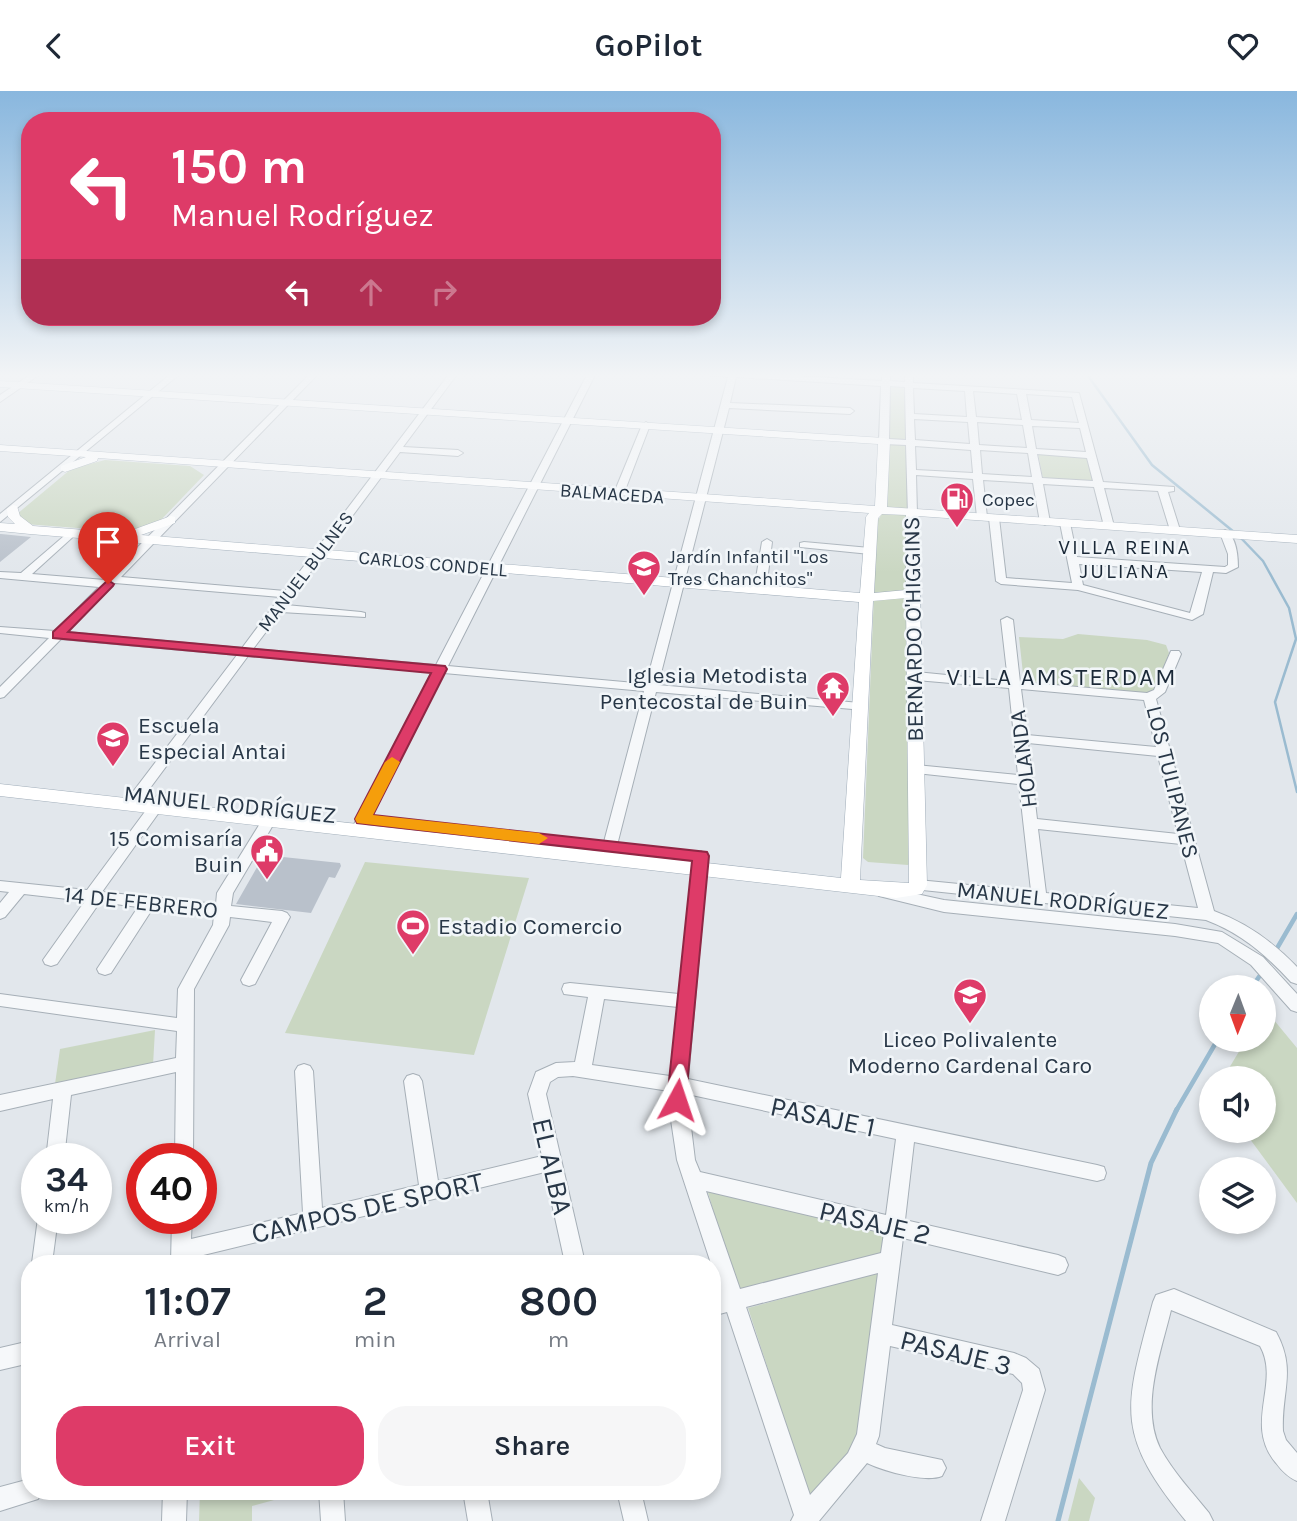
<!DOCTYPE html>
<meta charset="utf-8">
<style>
:root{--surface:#fff;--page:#f6f6f7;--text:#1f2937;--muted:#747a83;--accent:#de3b68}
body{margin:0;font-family:Karla,sans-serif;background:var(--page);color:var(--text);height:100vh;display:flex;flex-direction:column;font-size:26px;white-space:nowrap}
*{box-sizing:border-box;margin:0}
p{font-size:23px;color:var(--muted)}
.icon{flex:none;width:38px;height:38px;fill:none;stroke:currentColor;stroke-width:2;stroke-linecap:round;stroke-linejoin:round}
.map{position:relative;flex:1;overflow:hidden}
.side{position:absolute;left:21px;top:1164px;width:700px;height:245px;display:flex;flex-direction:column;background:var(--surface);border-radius:28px;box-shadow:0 4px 10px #0003}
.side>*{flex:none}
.hud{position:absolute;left:21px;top:21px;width:700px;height:214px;border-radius:28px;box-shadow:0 4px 10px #0003;background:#de3b68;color:#fff;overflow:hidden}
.needle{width:46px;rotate:181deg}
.buttons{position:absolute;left:1199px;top:884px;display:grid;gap:14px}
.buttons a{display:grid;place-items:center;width:77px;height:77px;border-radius:50%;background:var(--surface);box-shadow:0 4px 10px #0003;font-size:35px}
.speed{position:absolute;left:21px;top:1052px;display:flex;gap:14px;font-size:35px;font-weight:700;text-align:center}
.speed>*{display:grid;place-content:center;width:91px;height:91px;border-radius:50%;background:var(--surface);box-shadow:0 4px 10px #0003;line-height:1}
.speed small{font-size:18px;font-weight:400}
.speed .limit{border:10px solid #d22;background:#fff;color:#111}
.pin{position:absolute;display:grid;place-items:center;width:60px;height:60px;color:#fff;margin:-72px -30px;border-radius:50% 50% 50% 0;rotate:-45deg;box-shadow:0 0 7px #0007}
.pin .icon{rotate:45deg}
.me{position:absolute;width:77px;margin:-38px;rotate:5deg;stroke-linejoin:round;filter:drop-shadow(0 0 5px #0008)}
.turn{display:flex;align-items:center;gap:24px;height:147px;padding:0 35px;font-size:32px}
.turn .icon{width:91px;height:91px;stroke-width:2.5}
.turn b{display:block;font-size:49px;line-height:60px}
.lanes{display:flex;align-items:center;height:66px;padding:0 35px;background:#0003;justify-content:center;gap:35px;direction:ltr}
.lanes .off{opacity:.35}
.eta{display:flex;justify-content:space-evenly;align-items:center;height:119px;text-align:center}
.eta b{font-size:42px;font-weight:600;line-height:49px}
.button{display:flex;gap:14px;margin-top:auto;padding:14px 35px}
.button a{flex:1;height:80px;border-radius:28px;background:var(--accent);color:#fff;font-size:28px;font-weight:600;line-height:80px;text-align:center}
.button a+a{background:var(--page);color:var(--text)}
header{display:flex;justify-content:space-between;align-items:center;height:91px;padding:0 35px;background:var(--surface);font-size:32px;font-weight:600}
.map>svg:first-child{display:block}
</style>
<header><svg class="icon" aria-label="back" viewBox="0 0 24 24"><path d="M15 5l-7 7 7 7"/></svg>GoPilot<svg class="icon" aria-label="heart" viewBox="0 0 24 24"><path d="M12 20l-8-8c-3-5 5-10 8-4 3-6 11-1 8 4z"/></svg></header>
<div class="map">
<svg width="1297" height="1430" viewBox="0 0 1297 1430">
<rect width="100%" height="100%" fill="#e2e7ec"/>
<path fill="#cad7c2" d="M895 295 906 298 911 771 908 774 868 771 863 767 877 431 886 415 890 297Z
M1038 362 1088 365 1095 391 1043 388Z
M105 369 190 375 204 384 159 431 130 441 25 433 17 423 71 378Z
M1078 543 1147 549 1166 554 1169 562 1155 600 1148 603 1024 592 1019 546 1063 548Z
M365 771 529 787 474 964 285 942Z
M1264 917 1297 957V1112L1244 1040H1264V987H1223L1246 949 1264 948Z
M155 939 153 974 55 993 60 958Z
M707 1098 889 1140 885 1164 738 1205Z
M884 1180 862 1350 813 1416 748 1217Z
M1079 1387 1095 1407 1089 1430H1068Z
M200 1400H307L252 1415V1430H199Z"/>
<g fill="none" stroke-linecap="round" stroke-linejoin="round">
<path stroke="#9abbd0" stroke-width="2.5" d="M1086 282 1152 374 1234 441
M1240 446 1263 470 1289 517 1296 548 1275 611 1297 701"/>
<path stroke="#9abbd0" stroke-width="4.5" d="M1276 859 1297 823
M1252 896 1263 880
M1176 1020 1218 948"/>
<path stroke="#9abbd0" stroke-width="5" d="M1058 1430 1151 1072 1177 1018"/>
</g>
<path fill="#b9c1cb" d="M0 443H1L31 446 0 471Z
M264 764 340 772 341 775 335 787 329 786 311 822 236 813Z"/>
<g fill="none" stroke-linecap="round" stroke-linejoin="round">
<g stroke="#a6afb7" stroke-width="2">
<path id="minor" d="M33 282H42L0 311V304Z
M172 282H181L0 431V423Z
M311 282H319L121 486 285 500 450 282H458L403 356 458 359 463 362 458 365 400 361 286 514 361 521 365 522V526L281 521 253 558 436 574 588 282H596L448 575 646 593 728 286 709 284 705 282H745L882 290V282H890V290L905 291V282H913V292L1079 302 1103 391 1174 396V400L1168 401 1180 439 1175 442 1170 439 1158 400 1104 397 1114 435 1109 438 1104 435 1094 396 1043 393 1050 431 1045 434 1040 431 1033 392 983 389 987 426 982 429 977 426 973 388 916 384 917 422 908 424 906 354 884 353 879 350 881 295 736 286 730 312 850 317 854 320 850 323 729 317 658 594 860 612 866 616 864 619 656 601 614 766 607 771 600 766 644 600 444 582 365 739 358 744 351 739 433 581 248 565 136 716H126L124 713 126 710 237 564 61 548 4 606 0 607V596L49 547 0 542V536L55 540 99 496 0 487V481L21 482 71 439 76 442 75 444 32 483 105 489ZM890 295 905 296 906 349 889 348ZM913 297 965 300 967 326 914 323ZM973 300 1017 303 1022 329 976 326ZM1026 303 1072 306 1079 332 1031 329ZM914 328 968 331 970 353 915 349ZM977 331 1023 334 1027 357 979 354ZM1032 335 1080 337 1086 361 1036 358ZM915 355 971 359 973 382 916 379ZM980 359 1028 362 1032 386 982 383ZM1037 363 1087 367 1093 390 1042 387ZM115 492 280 506 242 557 67 541Z
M646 331 650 334 624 402 616 404 614 402 642 334Z
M994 424 999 427 1006 487 1072 492 1060 432 1065 429 1070 432 1077 466 1225 476 1228 474V463L1220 442 1225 439C1236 445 1238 464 1238 476L1226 482 1213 481 1203 523 1192 529 1078 499 1001 493 996 490 989 427ZM1079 473 1202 481 1190 522 1083 494Z
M767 448 772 451 766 499 760 502 754 499 762 451Z
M804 451 870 457 875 460 870 463 800 456V452Z
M1007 526 1013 529 1020 591 1147 602 1154 599 1171 560H1179L1181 563 1165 601 1156 608 1214 820C1247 832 1273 851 1297 876V893L1291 891C1266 864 1241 842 1206 829L913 798 910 794 913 790 918 789 1031 800 1019 693 916 682 909 678 916 674 1018 684 1009 597 916 589 910 585 916 581 1008 590 1001 529ZM1021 598 1144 609 1156 656 1027 644ZM1028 652 1158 665 1178 743 1037 728ZM1038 738 1181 753 1198 817 1046 802Z
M163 701 170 706 102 801 216 813 217 802 264 726 269 724 276 729 233 802 231 815 282 820 287 822 290 826 255 893 249 895 243 893 241 889 272 831 230 826 229 834 194 898 193 1068H175L176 981 71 1004 64 1068H46L53 1008 0 1020V1004L176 967 177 940 0 915V903L177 927 178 898 213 834 214 824 153 817 111 882 105 884 99 882 97 878 138 816 100 811 57 873 51 875 45 873 43 869 85 810 24 803 5 826 0 828V812L9 801 0 800V790L87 799 158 703Z
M701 760 708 765 688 988 1097 1074 1104 1076 1106 1082 1104 1088 1097 1090 914 1051 905 1129 1058 1164 1065 1167 1068 1174 1065 1181 1058 1184 903 1147 892 1234 1014 1262 1026 1267 1039 1278 1045 1299 1005 1430H981L1023 1299 1022 1292 1013 1283 890 1255 879 1345 876 1353 885 1357 942 1369 946 1377 942 1385C925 1392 884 1380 867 1372L819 1430H791L794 1424 727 1221 712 1225V1205L721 1203 677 1069 668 1009 669 1000 573 985 558 986 550 991 546 1003 585 1172H565L545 1081 191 1167V1172H171L172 1127H192L191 1148 303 1122 295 980 298 975 304 973 310 975 313 980 322 1117 419 1094 404 990 407 985 413 983 419 985 422 990 438 1090 542 1065 528 1003 536 981 556 972 575 971 588 906 564 903 562 898 564 893 570 892 679 903 694 765ZM604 908 678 916 670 985 592 974ZM687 1003 896 1048 886 1124 700 1081 695 1069ZM706 1100 884 1142 881 1162 740 1198ZM878 1182 857 1343 848 1362 810 1404 746 1216Z
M884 796 944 809 1175 833 1222 841 1263 866 1297 903V921L1291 919 1251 874 1218 852 1175 845 944 821 879 805 876 801 879 797Z
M38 1127H58L52 1172H32Z
M1174 1198 1276 1241C1297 1279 1281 1301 1283 1340L1286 1349 1297 1362V1390C1288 1386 1282 1380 1276 1372 1243 1333 1281 1292 1260 1255L1171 1219C1161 1261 1140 1315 1160 1357 1173 1381 1192 1401 1209 1422L1213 1430H1186C1113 1341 1125 1316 1153 1211L1156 1204Z
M30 1250V1272L0 1279V1257Z
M30 1388V1400H42L38 1408 0 1420V1396Z
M163 1400H187L186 1430H162Z
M319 1400H343L345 1430H321Z
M463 1400H487L492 1430H468Z
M617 1400H641L648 1430H624Z"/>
</g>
<g stroke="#a0adb9" stroke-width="1">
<path id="major" d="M0 290 884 347 890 350 887 416 1297 444V452L918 425 927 794 922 803 896 807 0 705V693L841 787 859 511 30 443 0 440V432L15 433 8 426 7 418 13 414 17 415 20 425 33 435 124 442 171 425 175 426V432L141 444 860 502 866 426 869 422 98 367 97 370 65 381 61 379V375L86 366 0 360V354L875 415 878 353 0 296ZM882 423 906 424V499L874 502 878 427ZM906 507 909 792 860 789 873 510Z"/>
</g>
<use href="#minor" fill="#f6f8fa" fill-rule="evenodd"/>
<use href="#major" fill="#fff" fill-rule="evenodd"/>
</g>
<linearGradient id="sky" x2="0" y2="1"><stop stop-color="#89b7de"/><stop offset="0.59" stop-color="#f2f4f6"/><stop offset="1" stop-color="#f2f4f6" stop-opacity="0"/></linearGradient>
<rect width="1297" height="482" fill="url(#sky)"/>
<path fill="#de3b68" stroke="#902644" stroke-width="2" d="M108 489 114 493 113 495 68 541 445 575 447 578 373 724 707 761 709 765 685 1016 677 1018 670 1016 667 1009 692 770 357 732 355 728 431 582 53 547V541Z"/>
<path fill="#f59e0b" d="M392 666 400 671 373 724 539 742 548 747 539 753 357 732 355 728 385 671Z"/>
<defs>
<g id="fuel-pin" transform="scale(1.75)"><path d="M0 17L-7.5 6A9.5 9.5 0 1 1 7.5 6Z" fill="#de3b68" stroke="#f2f6f9"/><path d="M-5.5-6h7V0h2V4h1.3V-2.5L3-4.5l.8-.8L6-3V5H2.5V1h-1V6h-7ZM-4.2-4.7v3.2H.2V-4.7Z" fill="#fff"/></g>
<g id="school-pin" transform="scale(1.75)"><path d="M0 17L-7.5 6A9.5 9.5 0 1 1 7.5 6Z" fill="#de3b68" stroke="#f2f6f9"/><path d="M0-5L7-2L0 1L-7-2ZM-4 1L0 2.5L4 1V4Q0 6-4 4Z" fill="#fff"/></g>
<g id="temple-pin" transform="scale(1.75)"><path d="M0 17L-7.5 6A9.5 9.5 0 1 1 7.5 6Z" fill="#de3b68" stroke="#f2f6f9"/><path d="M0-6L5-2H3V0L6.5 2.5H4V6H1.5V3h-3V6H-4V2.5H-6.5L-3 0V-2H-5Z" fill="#fff"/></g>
<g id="civic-pin" transform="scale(1.75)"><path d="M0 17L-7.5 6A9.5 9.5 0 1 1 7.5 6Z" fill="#de3b68" stroke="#f2f6f9"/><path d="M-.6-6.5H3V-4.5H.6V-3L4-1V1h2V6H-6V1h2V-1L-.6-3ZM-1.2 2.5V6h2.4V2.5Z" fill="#fff"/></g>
<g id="stadium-pin" transform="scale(1.75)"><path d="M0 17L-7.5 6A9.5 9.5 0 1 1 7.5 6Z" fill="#de3b68" stroke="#f2f6f9"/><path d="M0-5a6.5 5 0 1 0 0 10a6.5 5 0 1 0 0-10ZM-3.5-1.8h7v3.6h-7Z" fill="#fff"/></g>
</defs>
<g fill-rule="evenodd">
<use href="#fuel-pin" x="957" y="408"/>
<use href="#school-pin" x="644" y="476"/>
<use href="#temple-pin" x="833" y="597"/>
<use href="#school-pin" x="113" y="647"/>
<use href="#civic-pin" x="267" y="760"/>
<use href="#stadium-pin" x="413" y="835"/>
<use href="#school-pin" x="970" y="904"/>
</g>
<g text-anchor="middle" stroke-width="5" stroke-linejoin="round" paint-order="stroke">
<g font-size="19" fill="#283747" stroke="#f2f6f9">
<text transform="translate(612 402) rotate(4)" y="7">BALMACEDA</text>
<text transform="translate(433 472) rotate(5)" y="7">CARLOS CONDELL</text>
<text transform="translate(305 480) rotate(-53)" y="7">MANUEL BULNES</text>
</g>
<g font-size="19" fill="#283747" stroke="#f2f6f9" text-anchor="start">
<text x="982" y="415">Copec</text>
<text x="668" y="472">Jardín Infantil "Los<tspan x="668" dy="22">Tres Chanchitos"</tspan></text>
</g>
<g font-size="21" letter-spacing="2" fill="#1a2837" stroke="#f2f6f9">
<text x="1125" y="463">VILLA REINA<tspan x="1125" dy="24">JULIANA</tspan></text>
</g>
<g font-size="23" fill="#283747" stroke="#f2f6f9">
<text transform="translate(913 538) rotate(-91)" y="8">BERNARDO O'HIGGINS</text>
<text transform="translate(1023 668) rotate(-97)" y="8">HOLANDA</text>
<text transform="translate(1173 691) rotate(76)" y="8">LOS TULIPANES</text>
<text transform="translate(230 713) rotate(6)" y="8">MANUEL RODRÍGUEZ</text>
<text transform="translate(1063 809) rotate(6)" y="8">MANUEL RODRÍGUEZ</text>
<text transform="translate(141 811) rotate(6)" y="8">14 DE FEBRERO</text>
</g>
<g font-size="23" fill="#283747" stroke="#f2f6f9" text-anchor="end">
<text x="808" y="592">Iglesia Metodista<tspan x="808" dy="26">Pentecostal de Buin</tspan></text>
<text x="138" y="642" text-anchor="start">Escuela<tspan x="138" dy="26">Especial Antai</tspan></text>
<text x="243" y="755">15 Comisaría<tspan x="243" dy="26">Buin</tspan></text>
<text x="438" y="843" text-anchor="start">Estadio Comercio</text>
<text x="970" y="956" text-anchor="middle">Liceo Polivalente<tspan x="970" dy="26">Moderno Cardenal Caro</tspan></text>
</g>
<g font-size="24" letter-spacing="2" fill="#1a2837" stroke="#f2f6f9">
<text x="1062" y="594">VILLA AMSTERDAM</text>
</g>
<g font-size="28" fill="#283747" stroke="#f2f6f9">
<text transform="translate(823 1025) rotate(12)" y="10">PASAJE 1</text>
<text transform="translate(553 1075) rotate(77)" y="10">EL ALBA</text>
<text transform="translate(367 1116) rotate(-13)" y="10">CAMPOS DE SPORT</text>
<text transform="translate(875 1131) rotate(13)" y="10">PASAJE 2</text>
<text transform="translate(956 1261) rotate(14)" y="10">PASAJE 3</text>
</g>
</g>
</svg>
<div class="buttons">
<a><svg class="needle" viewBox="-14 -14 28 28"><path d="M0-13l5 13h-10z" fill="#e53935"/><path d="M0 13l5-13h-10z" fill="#747a83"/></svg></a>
<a><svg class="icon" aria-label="sound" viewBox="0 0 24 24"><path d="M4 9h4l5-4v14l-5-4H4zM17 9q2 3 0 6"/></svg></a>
<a><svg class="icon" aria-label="layers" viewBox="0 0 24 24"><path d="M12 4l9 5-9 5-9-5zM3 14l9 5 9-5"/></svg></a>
</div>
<div class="speed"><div>34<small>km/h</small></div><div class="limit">40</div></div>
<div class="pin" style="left:108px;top:493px;background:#d93025"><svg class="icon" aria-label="arrive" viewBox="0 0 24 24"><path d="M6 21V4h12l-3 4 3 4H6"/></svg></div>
<svg class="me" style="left:677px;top:1009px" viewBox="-20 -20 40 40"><path d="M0-17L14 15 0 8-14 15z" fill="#de3b68" stroke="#fff" stroke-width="4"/></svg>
<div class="hud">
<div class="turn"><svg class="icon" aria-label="left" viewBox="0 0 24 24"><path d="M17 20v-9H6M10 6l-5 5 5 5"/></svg><div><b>150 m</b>Manuel Rodríguez</div></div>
<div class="lanes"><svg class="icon" aria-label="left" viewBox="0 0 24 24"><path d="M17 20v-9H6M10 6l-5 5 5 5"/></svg><svg class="icon off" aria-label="ahead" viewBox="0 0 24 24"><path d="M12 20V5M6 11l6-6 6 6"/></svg><svg class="icon off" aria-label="right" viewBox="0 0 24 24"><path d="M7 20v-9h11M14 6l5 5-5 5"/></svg></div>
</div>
<section class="side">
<div class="eta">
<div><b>11:07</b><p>Arrival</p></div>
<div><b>2</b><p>min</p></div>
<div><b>800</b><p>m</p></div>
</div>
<div class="button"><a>Exit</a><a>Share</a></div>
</section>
</div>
